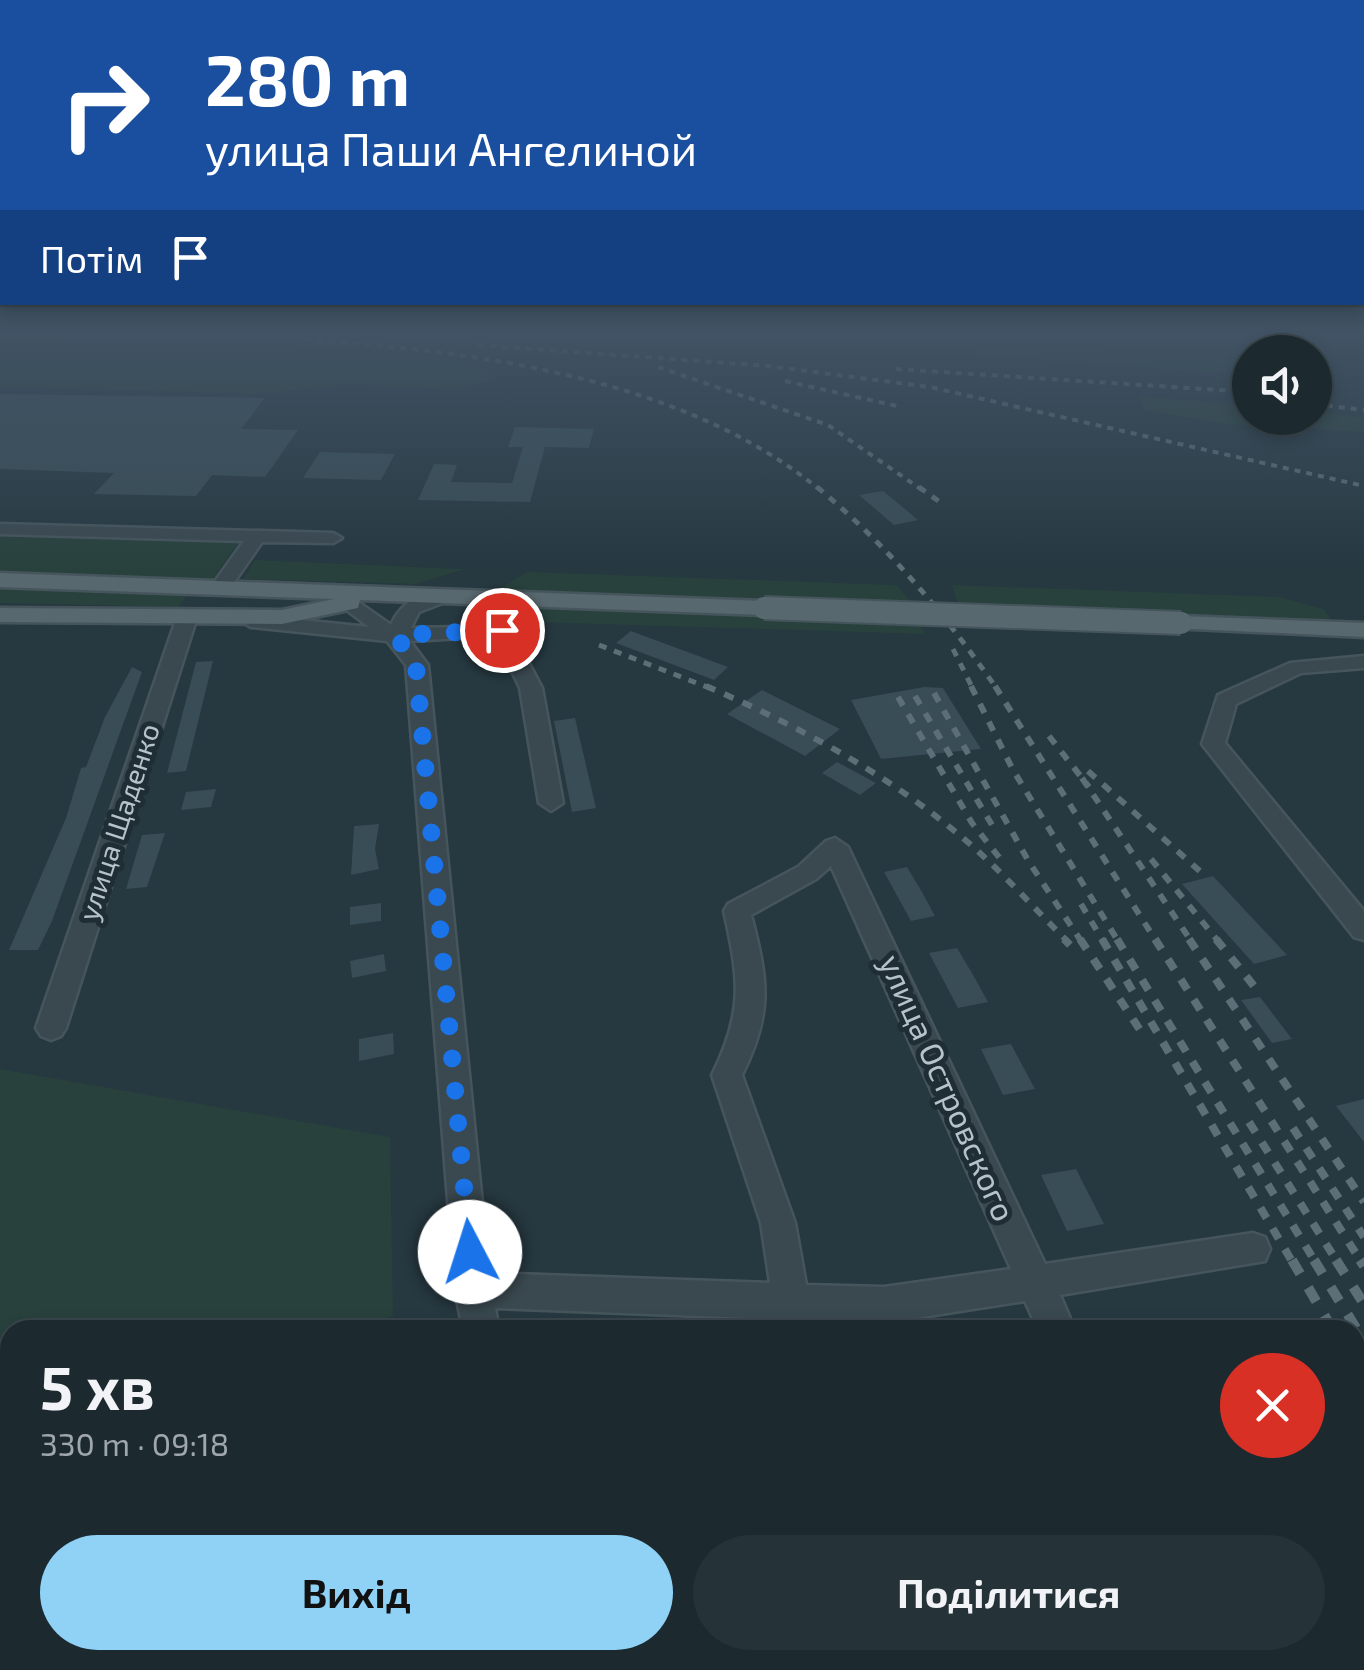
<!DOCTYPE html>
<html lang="uk">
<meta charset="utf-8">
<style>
:root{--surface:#1c2a30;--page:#253238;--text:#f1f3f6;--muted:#a0a7ab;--line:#3a464c;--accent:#8fd2f6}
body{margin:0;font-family:"Exo 2",sans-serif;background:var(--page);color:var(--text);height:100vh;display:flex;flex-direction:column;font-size:38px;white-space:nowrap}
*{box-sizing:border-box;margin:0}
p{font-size:32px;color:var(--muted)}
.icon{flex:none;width:55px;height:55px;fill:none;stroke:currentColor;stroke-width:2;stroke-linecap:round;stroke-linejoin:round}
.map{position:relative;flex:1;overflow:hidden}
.side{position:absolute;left:0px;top:1320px;width:1365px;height:350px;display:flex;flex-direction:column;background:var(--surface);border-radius:30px 30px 0 0;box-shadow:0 5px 15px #0003,0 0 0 2px var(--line)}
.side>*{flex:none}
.hud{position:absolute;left:0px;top:0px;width:1365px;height:305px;box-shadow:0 5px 15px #0003,0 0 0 2px var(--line);background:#1a4fa0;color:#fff;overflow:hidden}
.buttons{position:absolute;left:1232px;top:335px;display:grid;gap:20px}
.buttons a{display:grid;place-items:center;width:100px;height:100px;border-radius:50%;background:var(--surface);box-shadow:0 5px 15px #0003,0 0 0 2px var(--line);font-size:50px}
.pin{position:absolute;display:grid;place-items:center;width:85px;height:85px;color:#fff;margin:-42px;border:5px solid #fff;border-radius:50%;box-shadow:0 2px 10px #0007}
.me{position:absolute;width:110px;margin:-55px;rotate:355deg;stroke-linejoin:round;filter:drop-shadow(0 0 8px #0008)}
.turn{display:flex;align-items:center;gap:35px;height:210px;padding:0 40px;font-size:45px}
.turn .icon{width:130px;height:130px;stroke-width:2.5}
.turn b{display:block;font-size:70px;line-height:85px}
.then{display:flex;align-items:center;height:95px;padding:0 40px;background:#0003;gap:20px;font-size:38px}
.round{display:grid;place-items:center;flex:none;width:105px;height:105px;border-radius:52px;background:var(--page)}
.headline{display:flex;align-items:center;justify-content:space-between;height:170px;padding:0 40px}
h1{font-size:60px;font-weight:700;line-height:75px}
.cta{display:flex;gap:20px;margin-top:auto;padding:20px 40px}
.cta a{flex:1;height:115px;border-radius:60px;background:var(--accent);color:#111;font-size:40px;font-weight:700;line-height:115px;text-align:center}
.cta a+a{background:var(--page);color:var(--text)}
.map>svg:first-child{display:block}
</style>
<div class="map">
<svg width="1364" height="1670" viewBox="0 0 1364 1670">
<rect width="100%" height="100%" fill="#263840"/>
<path fill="#28413d" d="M0 338 449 358 487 370 489 380 460 389 342 384 261 394 0 386Z
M975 343 1250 360V375L977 355Z
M1140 397 1250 406V418H1315V411L1364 418V432L1227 424 1144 410Z
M0 534 240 540 213 579 0 572Z
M255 560 460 569H465L416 584 243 579Z
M527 572 896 585 914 605 497 590Z
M952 585 1278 597 1324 609 1331 620 958 605Z
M0 588 188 594 178 607 0 603Z
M536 608 919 621 925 634 534 622Z
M0 1069 390 1137 393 1316 346 1330H10V1428L0 1431Z"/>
<path fill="#384d56" d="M0 394 265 398 241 429 298 430 265 477 212 475 196 496 94 494 114 473 0 469Z
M515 427 594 429 589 448 545 447 530 502 418 500 434 464 457 465 451 482 512 483 523 447H508Z
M320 452 395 454 381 480 303 478Z
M883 491 899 504 918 520 894 525 859 495Z
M631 631 728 667 714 680 616 643Z
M213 661 186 771 167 773 196 662Z
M132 667 142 672 52 921 38 950H9L66 818 81 768 86 767 105 717Z
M924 687 943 688 981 749 881 759 851 700Z
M762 690 840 729 805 756 727 714Z
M575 718 596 808 572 812 554 721Z
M837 762 876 783 860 795 822 773Z
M216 789 211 807 181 810 186 792Z
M379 824 375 849 379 869 351 875 354 826Z
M165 833 147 887 126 889 142 835Z
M907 867 922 892 935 916 911 921 884 872Z
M1213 876 1287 955 1254 964 1182 884Z
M381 903V921L350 925V907Z
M957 948 972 973 988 1002 958 1008 929 953Z
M384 954 386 971 352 978 350 961Z
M1260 997 1292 1039 1272 1043 1241 1000Z
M393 1033 394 1054 359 1061V1039Z
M1011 1044 1035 1089 1003 1095 981 1049Z
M1364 1099V1142L1336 1106Z
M1076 1169 1104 1224 1067 1231 1041 1175Z"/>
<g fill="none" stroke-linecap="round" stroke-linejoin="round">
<g stroke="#46555c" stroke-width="5">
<path id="minor" d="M0 524 333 533 342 538 333 543 262 542 228 591 221 593 211 587 244 541 0 534Z
M334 585 391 625C401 601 428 587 453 591V599L419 612 411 628 509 626 542 688 563 803 551 811 539 803 520 688 495 636 410 641 428 665 489 1273 770 1283 761 1223 712 1075C744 1011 739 979 724 911L728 904 798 867 826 841 835 838 848 847 1045 1264 1253 1233 1265 1237 1270 1249 1265 1261 1060 1295 1075 1330H1038L1025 1301 884 1323 840 1321 842 1330H806L804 1320 495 1308 499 1330H463L455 1290 406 665 387 641 251 627 241 621 251 615 369 627 327 595 324 591ZM831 866 1011 1269 884 1287 806 1285 795 1223 742 1075C773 1013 768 980 751 915L816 879Z
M187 611 197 617 66 1028 61 1036 51 1040 41 1036 36 1028 177 617Z
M1364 656V668L1301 673 1236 704 1225 743 1364 911V940L1354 937 1202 744 1218 695 1290 663Z
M10 1451V1491L0 1494V1454Z
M506 1660H550L551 1670H507Z
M898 1660H942L945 1670H901Z
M1184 1660H1228L1232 1670H1188Z"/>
</g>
<g stroke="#46555c" stroke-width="5">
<path id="major" d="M0 573 764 601 776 608 764 615 360 600 358 608 282 624 0 622V608L282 610 334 599 0 587Z
M1181 616 1364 623V637L1172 628 1169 623Z"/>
</g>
<use href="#minor" fill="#3a4950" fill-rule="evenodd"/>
<use href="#major" fill="#58686f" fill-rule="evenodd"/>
<path stroke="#5c6e76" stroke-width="4" stroke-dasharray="6 6" stroke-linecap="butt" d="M197 332C398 345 657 356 820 490
M29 338 211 335
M478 345 768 366 930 387 1364 486
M658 367 828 425 922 490
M896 369 1250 392
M785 381 897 406
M1315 404 1364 410"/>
<path stroke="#5c6e76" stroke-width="5" stroke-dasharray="8 8" stroke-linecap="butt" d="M817 487C888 546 944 613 997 689
M919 487 944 505
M599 645 712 689
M953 649 973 689"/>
<path stroke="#5c6e76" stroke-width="6" stroke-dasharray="10 10" stroke-linecap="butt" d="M706 686C796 725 882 771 957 833 997 866 1031 905 1067 941
M971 686 1013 770 1118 941
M995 686 1156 941
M934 693 1029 862 1081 941
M915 696 992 825
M898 697 972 823 1002 861
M1049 736 1089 787
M1088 771 1203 874
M1082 778 1191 941
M1151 859 1218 941
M1081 904 1103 941"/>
<path stroke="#5c6e76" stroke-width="8" stroke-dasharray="12 12" stroke-linecap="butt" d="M1064 939 1070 945
M1080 939 1140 1030
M1102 939 1293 1263
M1117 939 1316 1263
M1155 939 1362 1263
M1189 939 1364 1202
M1216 939 1258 991
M1249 1122 1338 1263
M1293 1128 1364 1237"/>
<path stroke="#5c6e76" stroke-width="10" stroke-dasharray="16 16" stroke-linecap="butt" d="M1292 1260 1333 1330
M1314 1260 1364 1341
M1336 1260 1364 1304
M1360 1260 1364 1266
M1355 1367 1364 1382"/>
<g stroke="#46555c" stroke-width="26" stroke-linecap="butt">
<path id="major-bridge" d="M764 608 1181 623"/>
</g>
<use href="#major-bridge" stroke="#58686f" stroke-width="22"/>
</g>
<linearGradient id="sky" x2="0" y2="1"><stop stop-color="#151f23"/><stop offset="0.59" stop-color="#415364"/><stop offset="1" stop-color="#415364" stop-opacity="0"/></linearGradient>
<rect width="1364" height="566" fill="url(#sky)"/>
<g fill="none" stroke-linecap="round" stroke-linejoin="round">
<path stroke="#1a73e8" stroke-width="18" stroke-dasharray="0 32.4" d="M470 1252 416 666 399 640V635L502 630"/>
</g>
<g text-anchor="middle" stroke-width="10" stroke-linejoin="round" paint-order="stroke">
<g font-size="28" fill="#b6c3ca" stroke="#1f2e35">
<text transform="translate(119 822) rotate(-72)" y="10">улица Щаденко</text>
</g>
<g font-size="32" fill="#b6c3ca" stroke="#1f2e35">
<text transform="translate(947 1088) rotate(66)" y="11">улица Островского</text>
</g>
</g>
</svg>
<div class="buttons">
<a><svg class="icon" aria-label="sound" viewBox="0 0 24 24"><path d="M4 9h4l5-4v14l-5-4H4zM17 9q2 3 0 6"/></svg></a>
</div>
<div class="pin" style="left:502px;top:630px;background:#d93025"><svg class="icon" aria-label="arrive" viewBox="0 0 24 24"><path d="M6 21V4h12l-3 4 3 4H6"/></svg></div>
<svg class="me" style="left:470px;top:1252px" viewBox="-20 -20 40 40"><circle r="19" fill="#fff"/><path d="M0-13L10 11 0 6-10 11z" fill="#1a73e8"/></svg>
<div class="hud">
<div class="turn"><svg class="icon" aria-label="right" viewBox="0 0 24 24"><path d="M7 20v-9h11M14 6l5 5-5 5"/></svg><div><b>280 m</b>улица Паши Ангелиной</div></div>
<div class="then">Потім<svg class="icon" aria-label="arrive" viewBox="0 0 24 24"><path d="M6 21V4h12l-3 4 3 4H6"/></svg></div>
</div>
<section class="side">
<div class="headline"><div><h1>5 хв</h1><p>330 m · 09:18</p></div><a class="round" style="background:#d93025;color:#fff"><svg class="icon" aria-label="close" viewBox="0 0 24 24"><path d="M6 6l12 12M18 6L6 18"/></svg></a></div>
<div class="cta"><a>Вихід</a><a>Поділитися</a></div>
</section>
</div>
